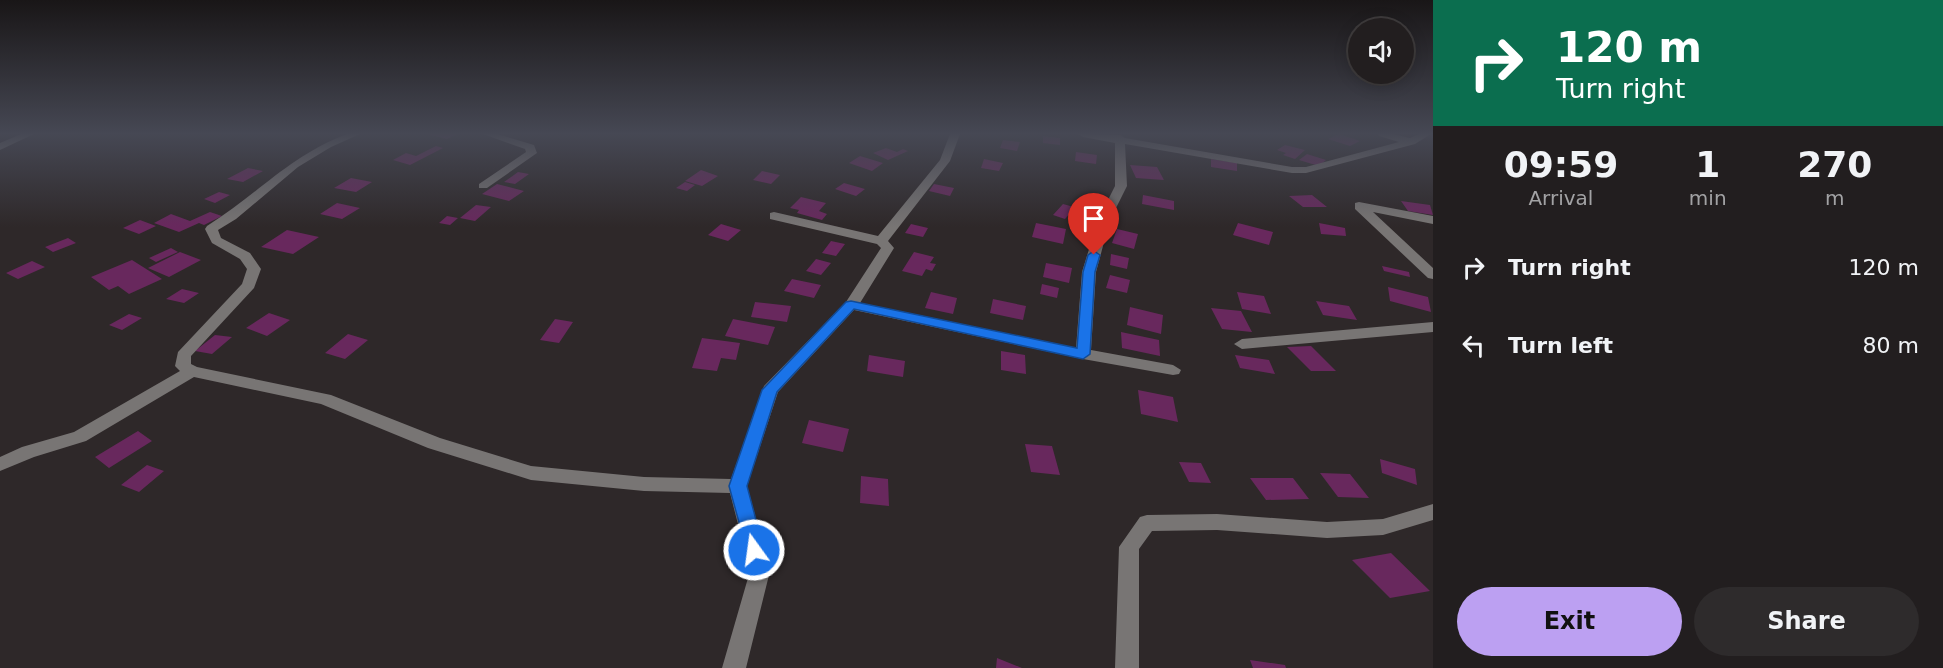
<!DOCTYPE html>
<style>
:root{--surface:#221e1f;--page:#2e2b2c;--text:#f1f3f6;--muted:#a2a2a4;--line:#3f3c3d;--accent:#bca0f2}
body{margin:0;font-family:"DejaVu Sans",sans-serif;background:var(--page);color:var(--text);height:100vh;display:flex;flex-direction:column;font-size:22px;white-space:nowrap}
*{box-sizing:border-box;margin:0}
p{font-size:20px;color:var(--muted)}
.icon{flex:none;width:33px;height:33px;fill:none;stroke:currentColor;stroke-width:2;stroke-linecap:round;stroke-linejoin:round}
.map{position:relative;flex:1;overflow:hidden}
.drawer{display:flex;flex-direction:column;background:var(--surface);width:510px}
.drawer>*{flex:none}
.hud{background:#0b6e4f;color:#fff;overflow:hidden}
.tools{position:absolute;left:1348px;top:18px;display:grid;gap:12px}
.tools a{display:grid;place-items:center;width:66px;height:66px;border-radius:50%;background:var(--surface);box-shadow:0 3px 15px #0003,0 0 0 2px var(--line);font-size:30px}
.pin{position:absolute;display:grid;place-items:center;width:51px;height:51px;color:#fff;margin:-62px -26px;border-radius:50% 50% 50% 0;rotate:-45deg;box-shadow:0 0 6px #0007}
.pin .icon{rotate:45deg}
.me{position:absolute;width:66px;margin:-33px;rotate:346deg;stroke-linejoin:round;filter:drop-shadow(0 0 4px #0008)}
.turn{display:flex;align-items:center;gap:21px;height:126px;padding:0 24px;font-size:27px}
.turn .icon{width:78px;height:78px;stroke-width:2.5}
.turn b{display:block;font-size:42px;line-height:51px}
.eta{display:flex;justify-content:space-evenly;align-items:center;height:102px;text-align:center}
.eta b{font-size:36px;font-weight:700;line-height:42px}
.cta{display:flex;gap:12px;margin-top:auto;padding:12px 24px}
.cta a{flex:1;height:69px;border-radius:36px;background:var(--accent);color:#111;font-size:24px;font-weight:700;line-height:69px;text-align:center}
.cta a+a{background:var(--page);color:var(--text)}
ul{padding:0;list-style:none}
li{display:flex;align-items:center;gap:18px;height:78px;padding:0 24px}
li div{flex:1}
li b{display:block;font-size:22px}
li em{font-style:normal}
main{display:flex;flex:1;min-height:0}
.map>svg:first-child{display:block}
</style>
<main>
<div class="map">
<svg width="1433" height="668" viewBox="0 0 1433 668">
<rect width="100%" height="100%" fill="#2e2829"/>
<path fill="#68285d" d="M427 134H457L447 139Z
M1339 134 1360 141 1350 146 1328 139Z
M1043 136 1060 138V145L1043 143Z
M1003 140 1020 142 1017 151 1000 148Z
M1285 145 1305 150 1295 159 1283 155 1286 153 1277 150Z
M436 146 443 148 410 165 393 160 406 153 416 156Z
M886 148 897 152 903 149 908 151 888 160 873 153Z
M1076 152 1097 155 1096 164 1075 161Z
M1307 154 1326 160 1319 166 1299 160Z
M860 156 883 163 872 171 849 163Z
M984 159 1003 163 999 171 981 168Z
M1211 159 1237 163V171L1211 167Z
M1130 165 1157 167 1164 180 1136 178Z
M248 168 263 171 243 182 227 179Z
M701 170 718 176 702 186 685 181Z
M762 171 780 175 771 184 753 180Z
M518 172 529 174 515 184 504 182Z
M351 178 372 182 356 192 334 188Z
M685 182 695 185 687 191 676 188Z
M844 183 865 189 856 196 835 189Z
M497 184 524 191 509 201 482 194Z
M934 184 954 188 950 196 929 191Z
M219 192 230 195 215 203 204 199Z
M1143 195 1174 201V210L1142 204Z
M1312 195 1327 207H1303L1289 196Z
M801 197 826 203 819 211 827 214 822 220 797 213 799 210 790 208Z
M1401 201 1430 205 1433 215 1408 211Z
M337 203 360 208 342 219 320 214Z
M1063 204 1081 209 1078 213 1072 211 1065 219 1053 215Z
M476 205 491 207 475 221 460 218Z
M210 212 222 216 204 225 199 223 179 232 154 223 171 214 190 221Z
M447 216 458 218 450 225 439 223Z
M140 220 156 226 139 234 123 228Z
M1036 223 1066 229 1063 244 1032 237Z
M1238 223 1273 232 1269 245 1233 235Z
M1319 223 1345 228 1346 236 1321 234Z
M721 224 741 230 728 241 708 235Z
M911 224 928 228 923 237 905 233Z
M1117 229 1138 234 1134 249 1112 243Z
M287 230 319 237 293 254 261 247Z
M68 238 76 243 53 252 45 247Z
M831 241 845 244 836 256 822 253Z
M171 248 178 252 156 262 149 258Z
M180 252 201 260 169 277 148 268Z
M914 252 934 257 930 263 936 264 932 271 926 269 922 276 902 271Z
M1111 254 1129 258 1127 269 1110 265Z
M816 259 831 263 821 275 806 271Z
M132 260 162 279 129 294 118 286 109 290 91 277Z
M32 261 45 267 18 279 6 273Z
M1046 263 1072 268 1069 283 1043 277Z
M1382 266 1409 272 1410 277 1384 271Z
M1110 275 1130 280 1127 293 1106 288Z
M792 279 821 285 814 298 784 291Z
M1042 284 1059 288 1057 298 1040 294Z
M1388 287 1428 297 1431 312 1390 301Z
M182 289 199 293 184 303 166 299Z
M931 292 957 298 953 314 925 308Z
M1237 292 1264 296 1271 314 1242 309Z
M993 299 1026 306 1023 320 990 313Z
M1316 301 1349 306 1357 320 1323 315Z
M755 302 791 306 787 322 751 317Z
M1130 307 1163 315 1161 334 1127 325Z
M1211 308 1241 311 1252 332 1222 329Z
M269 313 290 320 267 336 246 328Z
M129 314 142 318 122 330 109 325Z
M555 319 573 322 559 343 540 340Z
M733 319 775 327 768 345 725 336Z
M1121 332 1159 340 1160 356 1122 348Z
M348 334 368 340 345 359 325 353Z
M215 335 232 337 212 354 195 351Z
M702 338 740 343 736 360 721 358 717 371 692 368Z
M1311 346 1336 371H1311L1287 347Z
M1001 351 1025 355 1026 374 1001 370Z
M869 355 905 361 903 377 867 371Z
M1235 355 1269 360 1275 374 1240 368Z
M1138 390 1173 397 1178 422 1141 414Z
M809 420 849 429 843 452 802 443Z
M138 431 152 441 109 468 95 457Z
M1025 444 1052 446 1060 475 1031 472Z
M1380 459 1415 469 1417 485 1382 473Z
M1179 462 1201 463 1211 483 1189 482Z
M147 465 164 471 139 492 121 485Z
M1320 473 1350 474 1369 498 1338 497Z
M861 476 888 479 889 506 860 503Z
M1250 478H1293L1309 499 1266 500Z
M1391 553 1430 591 1390 598 1352 560Z
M997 658 1022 668H996Z
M1250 660 1285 665 1286 668H1253Z"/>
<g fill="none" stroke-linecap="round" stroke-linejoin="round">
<path fill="#787574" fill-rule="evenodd" d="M21 134H34L0 150V143Z
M347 134H360L331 147 298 167 236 219 218 230 221 238 250 253 261 269 254 288 191 356V364L197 367 331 395 440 438 531 466 644 477 731 479 764 386 846 302 881 248 877 244 770 219V213L774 212 878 236 940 160 950 134H960L950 161 888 241 894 248 860 303 1076 348 1082 272 1098 220 1115 186V143L1083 137 1078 134 1120 135 1125 138 1292 167H1306L1399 142 1379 136 1378 134H1393L1410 138 1419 134H1431L1415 144 1306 173H1292L1125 144 1127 186 1110 220 1096 272 1091 350 1173 365 1181 370 1179 374 1173 375 1083 359 854 310 778 392 747 486 770 571 746 668H722L750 571 730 493 644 491 531 480 428 448 321 404 194 377 86 441 34 457 0 471V457L22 447 74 432 180 371 175 366 178 352 242 284 247 269 240 259 212 243 205 229 207 226C257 195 289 156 347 134Z
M483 134H497L534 145 537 153 487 188H479V184L526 152 525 149Z
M1359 202 1433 216V224L1373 212 1433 268V279L1428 278 1355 209V203Z
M1433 322V332L1242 349 1234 344 1242 339Z
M1433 504V520L1383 535 1327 538 1217 530 1152 531 1139 549V668H1115L1119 547 1140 517 1147 515 1217 514 1327 522 1383 519Z"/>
</g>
<linearGradient id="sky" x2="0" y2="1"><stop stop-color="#191617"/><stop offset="0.59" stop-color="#464854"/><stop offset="1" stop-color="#464854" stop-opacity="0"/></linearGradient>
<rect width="1433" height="227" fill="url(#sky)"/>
<path fill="#1a73e8" stroke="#114b97" stroke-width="1.5" d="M1094 251 1100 255 1095 272 1090 354 1083 359 854 309 777 392 747 486 764 550 761 555 754 558 748 555 729 486 762 390 846 302 851 301 1077 348 1083 272 1088 255Z"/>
</svg>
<div class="tools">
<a><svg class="icon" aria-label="sound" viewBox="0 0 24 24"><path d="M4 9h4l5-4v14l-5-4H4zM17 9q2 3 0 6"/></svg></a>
</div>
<div class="pin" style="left:1094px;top:255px;background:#d93025"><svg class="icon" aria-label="arrive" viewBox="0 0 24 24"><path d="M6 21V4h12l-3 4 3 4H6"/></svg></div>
<svg class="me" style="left:754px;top:550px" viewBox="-20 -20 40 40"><circle r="17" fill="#1a73e8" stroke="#fff" stroke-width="3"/><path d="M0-11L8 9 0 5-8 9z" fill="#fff"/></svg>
</div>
<section class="drawer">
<div class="hud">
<div class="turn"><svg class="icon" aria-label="right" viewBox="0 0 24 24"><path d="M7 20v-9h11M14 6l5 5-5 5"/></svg><div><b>120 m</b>Turn right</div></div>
</div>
<div class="eta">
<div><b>09:59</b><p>Arrival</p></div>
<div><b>1</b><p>min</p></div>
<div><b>270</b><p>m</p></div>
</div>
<ul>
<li><svg class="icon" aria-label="right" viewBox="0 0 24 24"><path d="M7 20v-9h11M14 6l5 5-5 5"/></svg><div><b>Turn right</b></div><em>120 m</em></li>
<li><svg class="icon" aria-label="left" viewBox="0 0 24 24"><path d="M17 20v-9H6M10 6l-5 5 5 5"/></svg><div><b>Turn left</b></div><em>80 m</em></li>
</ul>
<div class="cta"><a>Exit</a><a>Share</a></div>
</section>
</main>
